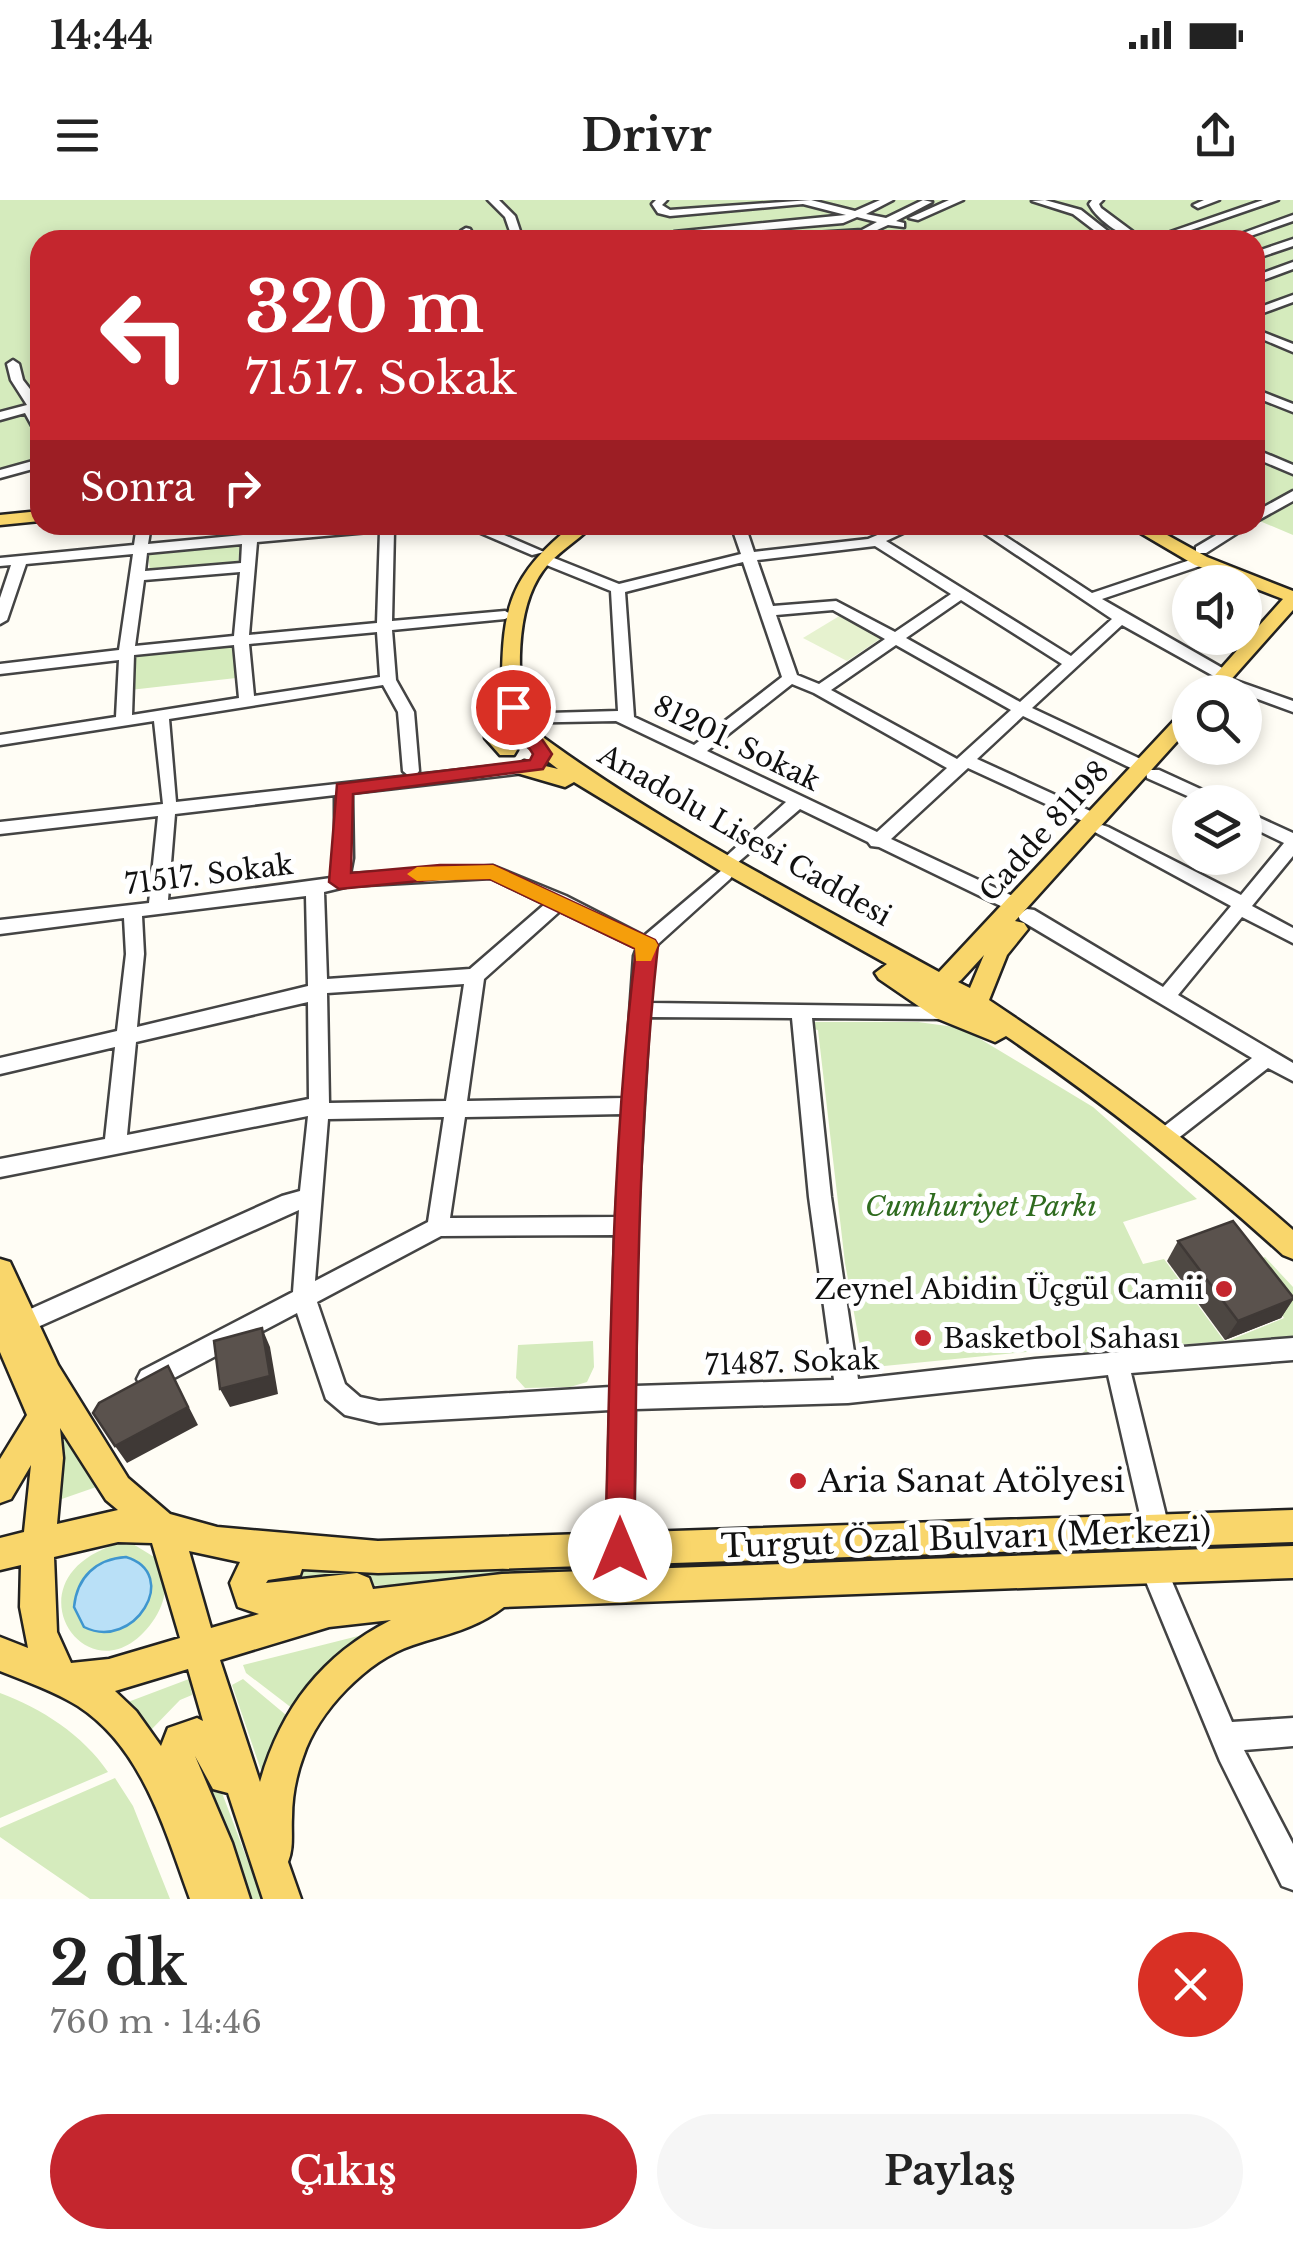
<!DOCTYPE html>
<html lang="tr">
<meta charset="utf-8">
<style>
:root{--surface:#fff;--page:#f6f6f6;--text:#222;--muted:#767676;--accent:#c4262e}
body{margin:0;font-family:"Libre Baskerville",serif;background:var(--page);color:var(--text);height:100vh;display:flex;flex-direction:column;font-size:38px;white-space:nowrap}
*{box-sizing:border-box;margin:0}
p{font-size:32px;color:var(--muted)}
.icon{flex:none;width:55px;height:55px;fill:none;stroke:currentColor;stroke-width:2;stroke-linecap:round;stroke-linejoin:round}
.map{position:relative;height:1699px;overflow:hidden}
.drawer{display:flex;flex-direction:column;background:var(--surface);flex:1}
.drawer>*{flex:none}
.top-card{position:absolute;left:30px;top:30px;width:1235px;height:305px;border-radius:30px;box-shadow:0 5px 15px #0003;background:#c4262e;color:#fff;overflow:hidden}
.buttons{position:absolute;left:1172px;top:365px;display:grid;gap:20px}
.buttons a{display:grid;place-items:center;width:90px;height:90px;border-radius:50%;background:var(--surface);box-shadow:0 5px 15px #0003;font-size:50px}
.pin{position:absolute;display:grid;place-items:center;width:85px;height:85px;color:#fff;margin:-42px;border:5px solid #fff;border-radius:50%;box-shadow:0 2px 10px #0007}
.me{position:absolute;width:110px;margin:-55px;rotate:0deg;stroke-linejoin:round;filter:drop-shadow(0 0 8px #0008)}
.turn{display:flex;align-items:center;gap:35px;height:210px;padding:0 50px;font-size:45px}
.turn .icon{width:130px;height:130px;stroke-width:2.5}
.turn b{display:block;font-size:70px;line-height:85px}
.then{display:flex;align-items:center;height:95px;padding:0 50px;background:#0003;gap:20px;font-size:38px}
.round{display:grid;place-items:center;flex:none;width:105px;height:105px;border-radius:52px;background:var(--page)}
.summary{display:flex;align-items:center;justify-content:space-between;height:170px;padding:0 50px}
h1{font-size:60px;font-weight:700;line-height:75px}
.cta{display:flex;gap:20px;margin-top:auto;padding:20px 50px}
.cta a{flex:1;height:115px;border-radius:60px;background:var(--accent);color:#fff;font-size:40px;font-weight:700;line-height:115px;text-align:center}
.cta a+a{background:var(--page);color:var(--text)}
.status{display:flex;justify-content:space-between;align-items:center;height:70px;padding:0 50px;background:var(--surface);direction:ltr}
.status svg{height:28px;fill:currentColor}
header{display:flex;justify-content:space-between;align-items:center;height:130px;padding:0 50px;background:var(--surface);font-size:45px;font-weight:700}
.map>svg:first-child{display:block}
</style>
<div class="status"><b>14:44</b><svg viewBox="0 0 49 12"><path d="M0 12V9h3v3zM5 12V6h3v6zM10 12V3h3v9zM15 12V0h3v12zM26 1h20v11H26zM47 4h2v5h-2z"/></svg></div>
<header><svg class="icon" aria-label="menu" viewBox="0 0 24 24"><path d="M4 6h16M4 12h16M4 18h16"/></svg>Drivr<svg class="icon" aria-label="share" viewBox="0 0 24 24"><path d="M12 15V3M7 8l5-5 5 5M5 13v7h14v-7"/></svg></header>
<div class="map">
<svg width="1293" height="1699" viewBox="0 0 1293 1699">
<rect width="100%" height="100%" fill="#fffdf5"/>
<path fill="#d5ebbd" d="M0 0H1293V335L1255 319V40H40V268L0 273Z
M240 345 238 364 150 372 148 352Z
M236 442V478L130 490 133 456 138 452Z
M812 822H918L962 828 1093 907 1197 999 1123 1022 1143 1064 1164 1059 1225 1142 1284 1118 1244 1066 1265 1057 1293 1087V1136L1073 1153 1067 1148 864 1168 845 1063 818 830 813 829Z
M593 1141 594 1167 587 1182 570 1187 525 1188 516 1178 518 1145Z
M66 1237 102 1285 56 1301V1241Z
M1293 1338V1349L738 1368 737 1359Z
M117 1344H133L159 1360C168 1381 167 1399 155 1418 94 1511 0 1380 117 1344Z
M731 1359 732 1368 270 1391 259 1379 265 1369Z
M390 1428 297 1512 246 1473 243 1465Z
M189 1479 192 1495 180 1500 149 1532 128 1502Z
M243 1479 292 1520 265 1582 232 1485Z
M0 1493C41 1508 83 1535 108 1572L0 1618Z
M185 1550 210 1561 262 1699H243Z
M115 1578 133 1606 170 1699H90L0 1637V1628Z"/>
<path fill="#e6f2cf" d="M841 415 883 437 847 461 803 438Z"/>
<path fill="#b9e0f7" stroke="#3f96cf" stroke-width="2.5" d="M126 1357C182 1374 134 1452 84 1427L74 1407C77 1377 96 1359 126 1357Z"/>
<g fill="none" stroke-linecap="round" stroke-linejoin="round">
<g stroke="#444" stroke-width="5">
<path id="minor" d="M488 0H499L515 16 523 40H513L505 17Z
M656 0H667L662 5 670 10 811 0 855 11 880 0H893L866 14 886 18 923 0 932 2 896 21 904 23V27L888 25 864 36 743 40 748 37 862 30 877 22 857 17 843 23 692 36 698 40 674 36V32L846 15 803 4 670 16 658 13 652 4Z
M949 0H963L918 20 909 18Z
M1045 0 1081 10 1119 40H1107L1073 14 1032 1Z
M1092 0H1103L1099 4 1101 8 1144 40C1126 40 1098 21 1089 4Z
M1204 0H1219L1198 8 1193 5Z
M1263 0H1278L1162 40H1147Z
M1293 15V21L1239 40H1224Z
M466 28 470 29 476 40H466L461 31Z
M379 33 390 40H343Z
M1293 39V46L1255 59V52Z
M1293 62V69L1255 83V76Z
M1293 95V102L1255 116V109Z
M1255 129 1293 144V152L1255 136Z
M13 160 19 164 23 180 40 202 37 212 40 234 36 233 25 213 0 220V212L27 205 11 180 7 164Z
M1255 189 1293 204V212L1255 197Z
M1255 249 1293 265V274L1255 258Z
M40 259V267L0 278V270Z
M1293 291V301L1255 322V312Z
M137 325H151L148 344 243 335 245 325H257V334L355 325H407L394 330 392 421 505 411 512 415 505 419 392 430 396 480 414 512 419 571 416 575 524 563 532 568 524 573 352 593 353 658 350 674 493 666 566 696 644 736 722 670 718 665 721 661 786 602 616 521 508 523V515L514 514 618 511 611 391 539 362V356H549L619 384 741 354 731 325H745L754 352 868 339 901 325H920L886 341 1071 456 1112 419 972 325H988L1092 393 1196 358H1206V364L1102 399 1231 473V479H1219L1122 425 1032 508 1149 563 1150 570H1159L1220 598 1222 602H1201L1147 578 1146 571H1137L1023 516 977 559 1099 615 1102 619 1099 623H1087L968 568 891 639 1021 700 1024 705 1021 710H1009L879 647 871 646 868 642 800 609 729 670 733 675 730 679 658 744 652 756 650 803 952 807 955 812 952 817 945 819 812 818 831 997 858 1179 1035 1159 1293 1138V1160L1131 1173 1170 1332 1166 1341 1157 1345 1148 1341 1144 1332 1108 1175 848 1203 635 1209 633 1350 629 1359 620 1363 611 1359 607 1350 610 1210 379 1223 345 1215 326 1199 297 1113 157 1187 149 1190 141 1187 137 1179 141 1171 293 1092 299 1010 31 1130 23 1133 15 1130 11 1123 15 1116 282 996 300 991 308 916 0 977V959L105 939 115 847 0 874V858L117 831 126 754 124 718 0 734V720L149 703 158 616 0 634V622L163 604 154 521 0 545V535L116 517 119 460 0 474V464L119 450 133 354 26 364 7 420 0 424V398L11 365 0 366V358L134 345ZM380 331 377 423 249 435 257 342ZM242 344 241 363 145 371 147 353ZM875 346 951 394 895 432 836 401 773 406 757 360ZM743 362 782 477 694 545 634 517 625 392ZM240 372 234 436 135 446 144 380ZM961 400 1062 464 1020 502 906 438ZM833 410 885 439 819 484 797 475 776 415ZM377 432 380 477 254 496 249 444ZM234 445 239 498 132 515 134 455ZM896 445 1011 510 957 559 831 490ZM792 484 814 493 947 568 877 632 707 551ZM383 485 398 512 403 571 409 576 176 602 169 519ZM335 595V658L331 678 168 700 175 614ZM491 678 545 704 470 769 327 779 324 692 349 686ZM306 696 308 786 137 827 144 754 142 716ZM560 711 637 748 634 756 624 898 467 901 484 779ZM464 784 446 901 329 903 327 793ZM308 802 309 899 127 935 136 842ZM649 817 792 818 809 997 834 1180 635 1186 637 1026ZM623 914 616 1017 450 1018 465 917ZM444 917 428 1022 315 1081 328 919ZM615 1035 611 1187 379 1201 360 1197 345 1184 317 1102 441 1036Z
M462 325H481L544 352 532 355Z
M1233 325H1250L1206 353H1196V347Z
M1234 480 1293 501V512L1228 488 1226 485Z
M1245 611 1293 633V656L1252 706 1293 728V743L1242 717 1178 795 1293 863V881L1268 868 1172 943H1158L1154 937 1158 931 1252 858 1020 720 1018 715 1027 709 1034 710 1163 787 1231 706 1093 631 1102 625 1108 627 1241 695 1284 643 1245 624Z
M1153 1354 1162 1358 1232 1522 1293 1518V1546L1244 1550 1293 1644V1690L1282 1686 1220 1561 1140 1367 1144 1358Z"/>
</g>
<g stroke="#222" stroke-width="5">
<path id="major" d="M40 311V321L0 325V315Z
M573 325H593C577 342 555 353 542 372 514 412 518 479 525 524 654 621 798 694 939 772L1183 511 1190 509V527L1015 721 1024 723 1028 729 1007 755 989 800C1095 871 1197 945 1293 1030V1059L1283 1055C1195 975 1104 903 1006 836L995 842 936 818 879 779 875 773 887 764 719 670 574 582 565 587 517 573 514 568 524 561 558 569 506 529 505 537 517 550 514 555H500L485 538 489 492 502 487C502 407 510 375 573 325ZM984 755 970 788 958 782 961 780Z
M1127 325H1149L1207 357 1293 391V410L1220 492H1200L1283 399 1195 365Z
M0 1059 10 1062 58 1165 128 1278 170 1314 217 1327 378 1341 1293 1310V1342L378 1373 302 1369 300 1375 268 1380 266 1383 357 1373 369 1378 373 1389 502 1374 1293 1346V1378L504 1407C475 1429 447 1434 413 1445 367 1460 318 1511 303 1557 296 1576 292 1597 292 1617 291 1633 294 1647 288 1662L301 1699H263L228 1593 213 1589 195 1556 232 1643 250 1699H190C165 1631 143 1548 78 1506 54 1491 27 1482 0 1471V1437L28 1448 20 1407 21 1365 0 1370V1338L24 1332 31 1265 11 1299 0 1303V1259L27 1215 0 1152ZM60 1228 106 1300 118 1310 57 1324 63 1258ZM118 1342 152 1343 180 1438 109 1459 71 1463 57 1432 54 1357ZM189 1351 240 1362 230 1383 238 1407 259 1414 211 1428ZM391 1420C322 1455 281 1508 260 1582L220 1460 329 1427ZM188 1469 203 1521 197 1518 168 1528 161 1546 136 1511 115 1491Z"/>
</g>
<use href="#minor" fill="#fff" fill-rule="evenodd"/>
<use href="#major" fill="#f9d66b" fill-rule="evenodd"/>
</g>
<path fill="#4d4742" d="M1178 1041 1293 1097V1100L1281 1118 1225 1140 1167 1061Z"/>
<path fill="#3f3936" d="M1293 1099 1281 1118 1225 1140 1238 1121Z
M262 1128 270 1147 278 1194 230 1207 220 1189Z
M168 1166 198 1225 127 1263 115 1246Z"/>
<path fill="#5a524d" stroke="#3f3936" stroke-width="2.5" d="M1233 1021 1293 1097V1099L1238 1121 1178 1041Z
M262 1128 270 1176 220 1189 214 1141Z
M168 1166 188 1207 115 1246 93 1213 99 1203Z"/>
<path fill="#c4262e" stroke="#7f191e" stroke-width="2.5" d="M513 501 522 507 524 525 537 532 552 554 543 569 353 594 351 673 440 665H493L655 740 658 745C636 946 637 1148 634 1350L630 1360 620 1365 609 1360 605 1350C611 1149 611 948 636 749L490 679H440L339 689 329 682 337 584 530 560 533 554 524 540 506 527 504 507Z"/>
<path fill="#f59e0b" d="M493 665 655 740 658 745 651 761H636L635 748 490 679 417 681 407 674 417 667Z"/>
<g fill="#c4262e" stroke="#fff" stroke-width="4">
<circle cx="1224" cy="1089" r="10"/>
<circle cx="923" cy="1138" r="10"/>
<circle cx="798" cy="1281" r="10"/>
</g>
<g text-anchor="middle" stroke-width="10" stroke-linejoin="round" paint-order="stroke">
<g font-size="28" fill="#111" stroke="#fff">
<text transform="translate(737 543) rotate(26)" y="10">81201. Sokak</text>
<text transform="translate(1044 631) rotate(-48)" y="10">Cadde 81198</text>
<text transform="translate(745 635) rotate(30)" y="10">Anadolu Lisesi Caddesi</text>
<text transform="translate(209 674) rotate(-7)" y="10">71517. Sokak</text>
<text transform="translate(792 1162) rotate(-2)" y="10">71487. Sokak</text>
</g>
<g font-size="28" font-style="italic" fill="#2f6b1f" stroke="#fff">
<text x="981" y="1016">Cumhuriyet Parkı</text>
</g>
<g font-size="28" fill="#111" stroke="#fff" text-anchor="end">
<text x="1204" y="1099">Zeynel Abidin Üçgül Camii</text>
<text x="943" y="1148" text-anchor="start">Basketbol Sahası</text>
</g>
<g font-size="32" fill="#111" stroke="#fff" text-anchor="start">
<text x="818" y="1292">Aria Sanat Atölyesi</text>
</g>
<g font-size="32" fill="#111" stroke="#fff">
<text transform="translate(966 1338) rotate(-2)" y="11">Turgut Özal Bulvarı (Merkezi)</text>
</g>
</g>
</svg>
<div class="buttons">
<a><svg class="icon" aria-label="sound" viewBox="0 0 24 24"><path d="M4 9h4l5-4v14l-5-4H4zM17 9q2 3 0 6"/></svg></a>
<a><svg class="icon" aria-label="search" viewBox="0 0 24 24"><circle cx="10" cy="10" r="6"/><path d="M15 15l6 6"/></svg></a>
<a><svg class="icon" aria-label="layers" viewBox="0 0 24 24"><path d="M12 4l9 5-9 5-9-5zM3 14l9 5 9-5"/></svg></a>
</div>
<div class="pin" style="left:513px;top:507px;background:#d93025"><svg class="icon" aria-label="arrive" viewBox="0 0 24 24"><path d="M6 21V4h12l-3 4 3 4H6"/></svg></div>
<svg class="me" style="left:620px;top:1350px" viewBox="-20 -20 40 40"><circle r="19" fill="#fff"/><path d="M0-13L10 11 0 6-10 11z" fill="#c4262e"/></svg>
<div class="top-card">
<div class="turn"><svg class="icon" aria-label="left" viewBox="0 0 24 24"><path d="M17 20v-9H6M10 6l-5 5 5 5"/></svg><div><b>320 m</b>71517. Sokak</div></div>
<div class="then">Sonra<svg class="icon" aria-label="right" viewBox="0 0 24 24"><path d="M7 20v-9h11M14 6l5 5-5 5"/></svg></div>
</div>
</div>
<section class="drawer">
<div class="summary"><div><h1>2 dk</h1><p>760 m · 14:46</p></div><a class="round" style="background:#d93025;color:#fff"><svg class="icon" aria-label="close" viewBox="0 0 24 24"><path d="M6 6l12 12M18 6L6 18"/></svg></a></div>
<div class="cta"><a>Çıkış</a><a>Paylaş</a></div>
</section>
